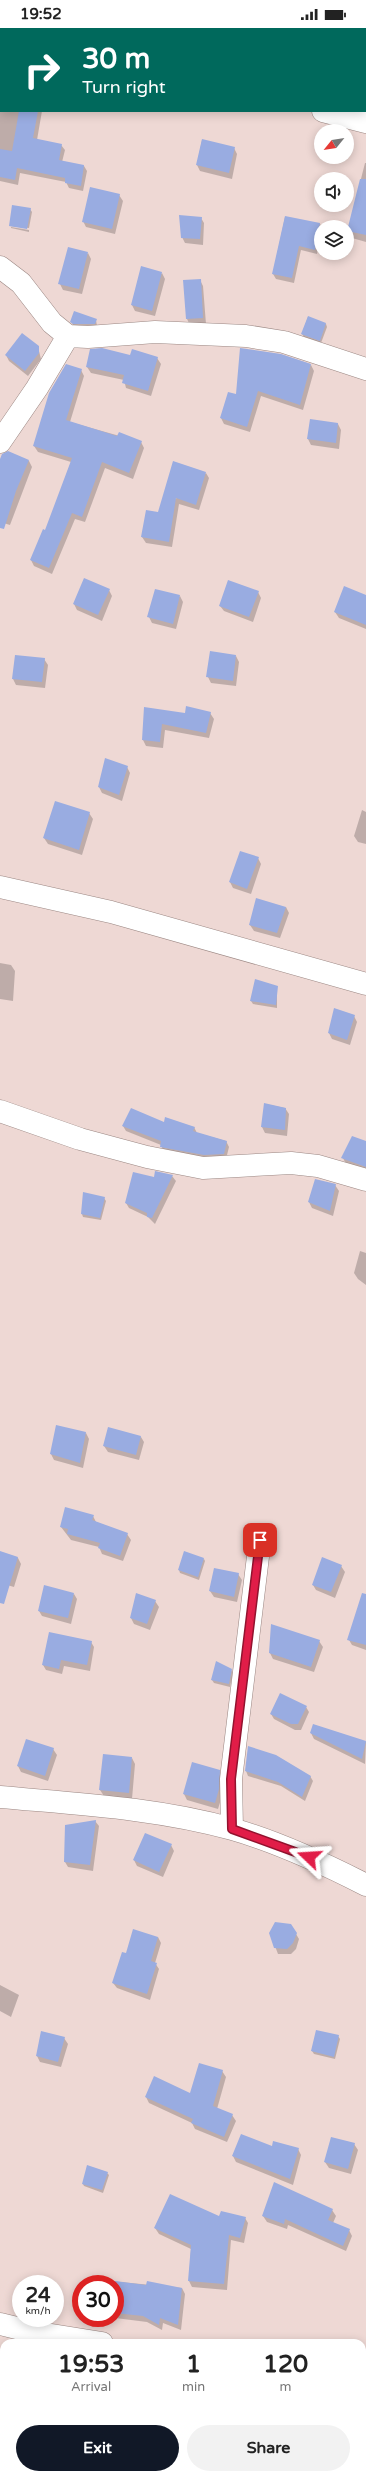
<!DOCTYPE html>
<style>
:root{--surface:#fff;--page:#f2f2f2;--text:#222;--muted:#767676;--accent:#111827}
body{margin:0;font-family:"Varela Round",sans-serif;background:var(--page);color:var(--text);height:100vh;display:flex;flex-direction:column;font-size:15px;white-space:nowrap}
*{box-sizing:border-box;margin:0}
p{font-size:13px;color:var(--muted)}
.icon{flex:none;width:22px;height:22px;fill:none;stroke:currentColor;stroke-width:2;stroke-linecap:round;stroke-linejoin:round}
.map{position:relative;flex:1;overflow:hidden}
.drawer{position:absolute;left:0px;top:2311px;width:366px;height:140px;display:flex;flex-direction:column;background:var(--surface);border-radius:12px 12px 0 0;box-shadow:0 2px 10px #0003}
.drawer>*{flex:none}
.hud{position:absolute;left:0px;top:0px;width:366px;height:84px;box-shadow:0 2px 10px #0003;background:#00695c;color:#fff;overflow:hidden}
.needle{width:26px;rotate:240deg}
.controls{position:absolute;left:314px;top:96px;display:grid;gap:8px}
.controls a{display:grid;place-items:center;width:40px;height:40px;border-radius:50%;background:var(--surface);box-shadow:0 2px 10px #0003;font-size:20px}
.speed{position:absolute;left:12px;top:2247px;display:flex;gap:8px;font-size:20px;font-weight:700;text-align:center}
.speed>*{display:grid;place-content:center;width:52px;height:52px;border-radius:50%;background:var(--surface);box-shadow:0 2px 10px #0003;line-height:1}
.speed small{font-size:10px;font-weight:400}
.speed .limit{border:6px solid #d22;background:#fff;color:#111}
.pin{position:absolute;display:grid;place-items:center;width:34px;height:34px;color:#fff;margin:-17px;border-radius:8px;box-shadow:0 2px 6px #0006}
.me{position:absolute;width:44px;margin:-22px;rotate:290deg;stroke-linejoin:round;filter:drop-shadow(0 0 3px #0008)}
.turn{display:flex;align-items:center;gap:14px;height:84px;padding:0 16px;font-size:18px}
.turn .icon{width:52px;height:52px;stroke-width:2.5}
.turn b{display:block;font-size:28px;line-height:34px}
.eta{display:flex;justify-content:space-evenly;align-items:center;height:68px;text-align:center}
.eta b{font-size:24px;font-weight:700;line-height:28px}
.button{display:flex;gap:8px;margin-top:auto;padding:8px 16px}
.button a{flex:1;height:46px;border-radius:24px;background:var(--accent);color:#fff;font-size:16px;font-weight:700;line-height:46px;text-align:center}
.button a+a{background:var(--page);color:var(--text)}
.status{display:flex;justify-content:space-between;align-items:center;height:28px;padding:0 20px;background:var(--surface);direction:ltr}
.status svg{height:11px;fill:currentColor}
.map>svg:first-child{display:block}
</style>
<div class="status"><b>19:52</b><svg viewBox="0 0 49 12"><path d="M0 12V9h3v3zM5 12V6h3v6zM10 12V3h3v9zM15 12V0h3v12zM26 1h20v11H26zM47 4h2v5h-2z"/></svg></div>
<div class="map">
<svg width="366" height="2451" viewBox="0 0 366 2451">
<rect width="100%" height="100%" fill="#eed8d4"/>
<path fill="#0003" d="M224 0H325V1Z
M366 9V58L365 57Z
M0 29 1 83H42L37 112 61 117 65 122 62 134 84 138 87 143 83 163 69 160 66 154 20 145 18 157 0 153Z
M202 112 234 120 237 126 232 151 200 143 197 137Z
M365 135H366V214L352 210 348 202Z
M119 167 123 173 115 206 86 199 83 193Z
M13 178 30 181 32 184 29 200 10 198Z
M285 189 320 196 322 199 317 226 301 222 294 255 276 251 273 246Z
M201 190 204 195 203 217 185 215 182 209Z
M11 199 29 202V204L11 200Z
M88 225 91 231 82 266 63 262 60 256Z
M162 245 165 251 155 288 135 283 132 277Z
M200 252 203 258 206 296 190 297 187 291Z
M308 289 326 296 327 299 321 315 304 309 302 306Z
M96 292 97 298 73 297 72 294Z
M38 319 41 331 28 348 9 333 6 327Z
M131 328 157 330 161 336 151 368 126 360 124 352 91 345 87 339Z
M311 337 314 343 303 382 261 368 250 404 224 396 221 390 237 368Z
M81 342 84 348 70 394 141 414 144 420 133 451 105 440 85 494 75 491 52 546 34 538 31 532 46 503 71 434 38 424 34 418Z
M311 392 338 396 341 402 339 421 311 417 308 411Z
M8 424 29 433 32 439 10 497 0 494V434Z
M206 445 209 450 199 482 179 476 172 519 146 515 142 509 159 485Z
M109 562 112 568 102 593 77 582 74 576Z
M258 564 261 570 253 594 224 583 220 578Z
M180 568 183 574 176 601 152 595 149 589Z
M366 568V601L339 590 335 584Z
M236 628 239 634 236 658 211 655 208 649Z
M44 631 48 637 45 660 16 657 13 651Z
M145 680 186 686 210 685 214 691 209 710 165 702 163 720 146 718 143 712Z
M127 739 130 745 122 773 102 765 99 759Z
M362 782 366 784V816L358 814 354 808Z
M89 785 93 791 82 827 48 816 44 810Z
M258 830 261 836 251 866 233 860 230 854Z
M286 879 289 885 280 910 254 903 250 897Z
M0 935 11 937 15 943 13 973 0 971Z
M277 959V980L253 976 251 973Z
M354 988 357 994 350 1017 332 1011 329 1005Z
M265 1076 285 1080 289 1086 287 1108 265 1105 262 1099Z
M165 1096 194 1099 197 1105 226 1113 229 1119 226 1131 208 1132 164 1124 161 1117 126 1103 123 1098Z
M366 1114V1143L346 1136 343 1130Z
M172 1148 176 1153 155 1196 148 1189 129 1180 126 1175 155 1151Z
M335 1157 339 1163 333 1188 312 1180 309 1174Z
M104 1170 106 1173 101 1192 83 1189 82 1186Z
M360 1223 366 1225V1257L358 1251 354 1245Z
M86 1405 89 1411 83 1440 54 1432 51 1426Z
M141 1409 144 1414 139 1432 108 1424 104 1418Z
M93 1488 96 1494 127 1506 131 1512 123 1533 102 1526 99 1519 71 1512 61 1499Z
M0 1524 18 1530 21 1536 14 1559 0 1555Z
M204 1531 205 1533 199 1552 180 1545 179 1542Z
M341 1538 345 1544 335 1570 316 1562 313 1557Z
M238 1546 242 1552 237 1574 214 1569 210 1563Z
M74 1566 77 1571 71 1596 42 1588 39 1583Z
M155 1573 159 1579 150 1602 134 1596 131 1590Z
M366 1594V1622L352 1617 349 1612Z
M319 1613 323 1619 314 1644 273 1631 270 1625Z
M91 1614 94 1619 90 1643 64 1638 62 1646 46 1642 43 1637Z
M231 1642 233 1645 230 1659 214 1655 212 1652Z
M306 1679 309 1684 301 1702H295L274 1691 271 1686Z
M314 1697 366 1714 365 1736 314 1711 311 1705Z
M27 1712 53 1721 57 1727 48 1753 21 1744 18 1738Z
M132 1730 135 1736 132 1771 104 1768 100 1762Z
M219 1742 222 1748V1768L218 1781 187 1772 184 1766Z
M246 1743 310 1748 313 1753 305 1773 281 1758 248 1748Z
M95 1793 99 1798 93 1843 68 1839 65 1834Z
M171 1817 174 1823 163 1849 137 1838 134 1832Z
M290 1896 299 1911 296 1921 291 1926H278L270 1905Z
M158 1909 161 1915 155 1935 159 1941 150 1972 117 1960 113 1955 127 1926Z
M0 1957 19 1967 11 1989 0 1983Z
M338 2008 340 2011 335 2031 314 2026 312 2023Z
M64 2010 68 2016 61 2039 40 2034 37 2028Z
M222 2043 226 2049 217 2081 232 2087 236 2093 227 2114 195 2101 192 2095 149 2075 146 2069 191 2067Z
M354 2116 358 2122 351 2146 329 2140 325 2134Z
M272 2120 298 2121 301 2127 293 2157 236 2134 233 2128Z
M107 2145 109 2147 103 2165 84 2158 83 2156Z
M332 2182 336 2188 333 2195 349 2202 352 2208 346 2223 288 2197 287 2201 267 2194 263 2188Z
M220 2190H245L248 2195 244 2215 231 2212 227 2262 192 2259 189 2253 191 2221 159 2206 155 2200Z
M100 2252 182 2260 185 2266 181 2302 163 2295 162 2302 147 2294 115 2290V2256H99Z
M0 2332 4 2333V2366L0 2382Z
M362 2361 366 2362V2384L362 2396Z
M134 2447H171L170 2451H135Z
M201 2447H222L234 2451H200Z"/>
<path fill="#99ace1" d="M19 83H38L33 110 62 116 59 132 84 137 81 158 65 155V150L17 140 15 152 0 149V121L12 123Z
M202 111 235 119 229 145 196 137Z
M360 151H366V207L347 203Z
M90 159 120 166 112 201 82 194Z
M12 177 31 180 27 201 9 198Z
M179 187 202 189 200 211 181 210Z
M285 188 320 195 315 222 299 218 292 250 272 246Z
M68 219 88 224 79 261 58 256Z
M141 238 162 244 152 283 131 277Z
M201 251 203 290 186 291 183 252Z
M74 283 97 291 95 296H73L70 294Z
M308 288 326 295 320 313 301 306Z
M22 305 39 318V325L25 343 5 327Z
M102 320 130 327 132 321 158 329 148 363 122 355 124 347 86 339 90 321Z
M240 320 281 326 311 336 300 377 258 363 247 399 220 390 228 364 236 366Z
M66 336 82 341 66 392 117 408 119 404 142 413 129 445 102 434 82 489 72 485 49 540 30 532 43 501 45 502 72 430 33 418 49 365Z
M310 391 338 395 336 415 307 411Z
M8 423 29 432 16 463 4 501 0 500V431L2 426Z
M173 433 206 444 196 477 176 470 169 514 141 509 146 482 158 484Z
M84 550 110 561 98 587 73 576Z
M228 552 259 563 249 589 219 578Z
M344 558 366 567V597L334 584Z
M155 561 180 567 173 596 147 589Z
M210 623 236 627 233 653 206 649Z
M15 627 45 630 42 654 12 651Z
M186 678 211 684 206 705 162 696 160 714 142 712 144 679 185 685Z
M105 730 128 738 119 767 98 759Z
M55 773 90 784 79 822 43 810Z
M240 823 259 829 247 861 229 854Z
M256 870 286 879 277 905 249 897Z
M255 951 278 958 276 977 250 973Z
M334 980 355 987 347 1012 328 1005Z
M264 1075 286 1080 285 1102 261 1099Z
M131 1080 164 1094 165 1089 195 1099 193 1103 227 1113 224 1126 204 1127 160 1119 161 1113 122 1098Z
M352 1108 366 1113V1139L341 1130Z
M155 1143 173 1147 152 1190 147 1189V1185L125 1175 133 1144 154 1149Z
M315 1151 336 1156 330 1183 308 1174Z
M83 1164 105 1169 100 1190 81 1186Z
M56 1397 86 1404 80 1435 50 1426Z
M108 1399 141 1408 136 1427 103 1418Z
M65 1479 94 1487 92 1492 128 1505 120 1528 98 1520 100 1515 67 1506 68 1501 60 1499Z
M0 1523 18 1529 4 1576 0 1575Z
M184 1523 204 1530 198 1549 178 1542Z
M322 1529 342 1537 331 1564 312 1557Z
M214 1540 239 1545 234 1569 209 1563Z
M44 1557 74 1565 68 1590 38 1583Z
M136 1565 156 1572 147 1596 130 1590Z
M362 1565 366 1566V1617L347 1612Z
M271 1596 320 1612 311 1639 269 1625Z
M49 1604 92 1613 87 1637 61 1632 59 1641 42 1637Z
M216 1633 232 1641 229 1656 211 1652Z
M280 1665 307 1678 298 1696H291L270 1686Z
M313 1696 366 1713 362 1731 310 1705Z
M26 1711 54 1720 45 1748 17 1738Z
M248 1718 276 1727 311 1748 302 1769 278 1754 245 1743Z
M103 1726 132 1729 129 1765 99 1762Z
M192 1734 220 1742 219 1761 215 1775 183 1766Z
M96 1792 90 1837 64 1834 65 1797Z
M145 1805 172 1816 159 1844 133 1832Z
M275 1894 291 1896 297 1905 293 1915 287 1921 274 1920 269 1905Z
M133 1901 158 1909 151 1933 157 1935 147 1966 112 1955 122 1924 126 1925Z
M316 2002 339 2007 334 2029 311 2023Z
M41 2003 65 2009 58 2034 36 2028Z
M199 2035 223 2042 213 2078 233 2086 224 2109 191 2095 193 2091 145 2069 154 2048 190 2065Z
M241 2106 272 2118 273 2113 299 2120 290 2151 232 2128Z
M331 2109 355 2115 348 2141 324 2134Z
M87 2137 108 2144 102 2162 82 2156Z
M274 2154 333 2181 328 2192 350 2201 343 2218 285 2191 284 2196 262 2188Z
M170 2166 219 2188 221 2183 246 2189 240 2210 229 2207 224 2256 188 2253 191 2217 154 2200Z
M115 2253 146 2257 147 2253 182 2260 178 2297 160 2290 159 2297 143 2288 115 2285Z"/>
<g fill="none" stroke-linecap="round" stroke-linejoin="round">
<g stroke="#9b8783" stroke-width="23">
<path id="minor" d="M48 1V0
M356 1V0
M0 239 21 255 52 295 68 308 88 309 155 304 246 308 284 314 366 341
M0 414 37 360 68 308
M0 859 111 884 366 956
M0 1083 80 1111 147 1129 203 1140 291 1135 318 1138 366 1152
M0 1769C77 1776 157 1780 232 1801 278 1814 323 1835 366 1857
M232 1801 231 1751 260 1512
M0 2296 33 2304 102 2315
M362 2335H366
M58 2451 59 2447"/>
</g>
<g stroke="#9b8783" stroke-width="23">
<path id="primary" d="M0 3H1
M323 83 366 94"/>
</g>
<use href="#minor" stroke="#fff" stroke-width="22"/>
<use href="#primary" stroke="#fff" stroke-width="22"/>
</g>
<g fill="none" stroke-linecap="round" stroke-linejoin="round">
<g stroke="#92132f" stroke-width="10">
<path id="route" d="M260 1512 231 1751 232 1801 309 1829"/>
</g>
<use href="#route" stroke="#e11d48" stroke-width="7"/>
</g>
</svg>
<div class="controls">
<a><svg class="needle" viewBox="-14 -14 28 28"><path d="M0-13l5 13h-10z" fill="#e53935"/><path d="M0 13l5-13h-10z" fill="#767676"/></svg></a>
<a><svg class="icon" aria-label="sound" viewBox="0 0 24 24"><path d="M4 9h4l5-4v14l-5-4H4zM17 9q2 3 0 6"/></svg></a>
<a><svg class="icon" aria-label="layers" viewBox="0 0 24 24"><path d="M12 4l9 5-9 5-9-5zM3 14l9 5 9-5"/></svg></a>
</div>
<div class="speed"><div>24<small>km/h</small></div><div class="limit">30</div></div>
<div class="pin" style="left:260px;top:1512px;background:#d93025"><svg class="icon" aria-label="arrive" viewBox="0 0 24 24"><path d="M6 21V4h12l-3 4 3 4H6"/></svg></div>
<svg class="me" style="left:309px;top:1829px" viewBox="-20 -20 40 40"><path d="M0-17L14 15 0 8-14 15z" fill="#e11d48" stroke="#fff" stroke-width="4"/></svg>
<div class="hud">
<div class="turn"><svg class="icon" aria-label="right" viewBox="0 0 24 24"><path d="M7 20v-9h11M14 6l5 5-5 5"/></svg><div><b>30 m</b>Turn right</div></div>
</div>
<section class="drawer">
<div class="eta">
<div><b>19:53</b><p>Arrival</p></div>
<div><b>1</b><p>min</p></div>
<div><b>120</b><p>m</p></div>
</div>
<div class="button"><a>Exit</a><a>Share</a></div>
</section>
</div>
